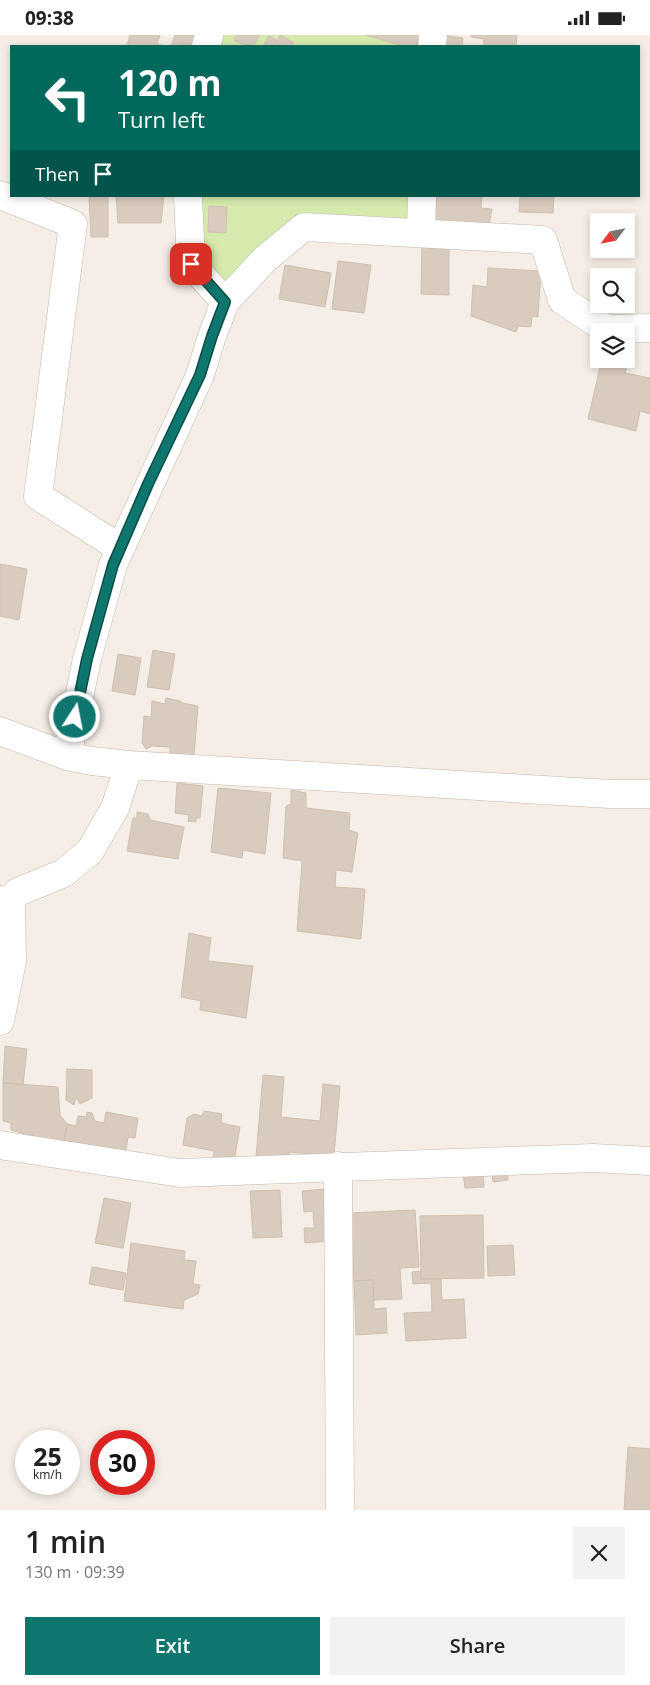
<!DOCTYPE html>
<meta charset="utf-8">
<style>
:root{--surface:#fff;--page:#f2f2f2;--text:#222;--muted:#767676;--accent:#0f766e}
body{margin:0;font-family:"Open Sans",sans-serif;background:var(--page);color:var(--text);height:100vh;display:flex;flex-direction:column;font-size:19px;white-space:nowrap}
*{box-sizing:border-box;margin:0}
p{font-size:16px;color:var(--muted)}
.icon{flex:none;width:28px;height:28px;fill:none;stroke:currentColor;stroke-width:2;stroke-linecap:round;stroke-linejoin:round}
.map{position:relative;height:1475px;overflow:hidden}
.drawer{display:flex;flex-direction:column;background:var(--surface);flex:1}
.drawer>*{flex:none}
.top-card{position:absolute;left:10px;top:10px;width:630px;height:152px;border-radius:0px;box-shadow:0 2px 8px #0003;background:#00695c;color:#fff;overflow:hidden}
.needle{width:32px;rotate:238deg}
.controls{position:absolute;left:590px;top:178px;display:grid;gap:10px}
.controls a{display:grid;place-items:center;width:45px;height:45px;border-radius:0px;background:var(--surface);box-shadow:0 2px 8px #0003;font-size:25px}
.speed{position:absolute;left:15px;top:1395px;display:flex;gap:10px;font-size:25px;font-weight:700;text-align:center}
.speed>*{display:grid;place-content:center;width:65px;height:65px;border-radius:50%;background:var(--surface);box-shadow:0 2px 8px #0003;line-height:1}
.speed small{font-size:12px;font-weight:400}
.speed .limit{border:8px solid #d22;background:#fff;color:#111}
.pin{position:absolute;display:grid;place-items:center;width:42px;height:42px;color:#fff;margin:-21px;border-radius:10px;box-shadow:0 2px 8px #0006}
.me{position:absolute;width:55px;margin:-28px;rotate:11deg;stroke-linejoin:round;filter:drop-shadow(0 0 4px #0008)}
.turn{display:flex;align-items:center;gap:18px;height:105px;padding:0 25px;font-size:22px}
.turn .icon{width:65px;height:65px;stroke-width:2.5}
.turn b{display:block;font-size:35px;line-height:42px}
.then{display:flex;align-items:center;height:48px;padding:0 25px;background:#0003;gap:10px;font-size:19px}
.round{display:grid;place-items:center;flex:none;width:52px;height:52px;border-radius:0px;background:var(--page)}
.summary{display:flex;align-items:center;justify-content:space-between;height:85px;padding:0 25px}
h1{font-size:30px;font-weight:600;line-height:38px}
.action{display:flex;gap:10px;margin-top:auto;padding:10px 25px}
.action a{flex:1;height:58px;border-radius:0px;background:var(--accent);color:#fff;font-size:20px;font-weight:600;line-height:58px;text-align:center}
.action a+a{background:var(--page);color:var(--text)}
.status{display:flex;justify-content:space-between;align-items:center;height:35px;padding:0 25px;background:var(--surface);direction:ltr}
.status svg{height:14px;fill:currentColor}
.map>svg:first-child{display:block}
</style>
<div class="status"><b>09:38</b><svg viewBox="0 0 49 12"><path d="M0 12V9h3v3zM5 12V6h3v6zM10 12V3h3v9zM15 12V0h3v12zM26 1h20v11H26zM47 4h2v5h-2z"/></svg></div>
<div class="map">
<svg width="650" height="1475" viewBox="0 0 650 1475">
<rect width="100%" height="100%" fill="#f4eee6"/>
<path fill="#d6eaad" d="M209 0H433L432 11H206Z
M188 161H422L421 198 304 192 225 267 191 229Z"/>
<path fill="#d9cbbe" stroke="#d1bfae" d="M130 0H160L157 9 164 11H127Z
M175 0H195L191 11 182 9 181 11H171Z
M237 0H260L253 11H247L234 5Z
M280 0 294 8 292 11H263L269 1 277 6Z
M365 0H419L417 11H404Z
M444 0 463 3 462 11H440Z
M471 0H517L516 11H483L484 4 471 2Z
M89 161H108V202H91Z
M116 161H164L161 188H118Z
M429 161H482L481 173 492 174 489 190 428 184Z
M520 161H554L553 178 519 177Z
M209 171 227 172 226 198 208 197Z
M422 209H449V260L421 259Z
M338 226 371 230 364 278 332 274Z
M285 230 331 238 325 272 279 264Z
M488 233 541 236 538 282 532 281 531 292 518 291 516 297 471 281 473 250 487 252Z
M626 314 631 315 625 338 650 343V379L640 376 636 396 588 384 602 324H626Z
M0 529 27 534 19 585 0 581Z
M153 615 175 619 169 655 147 652Z
M118 619 141 623 135 660 112 656Z
M166 663 180 666 182 668 198 671 194 720 170 718V712L152 711 146 714 142 708 144 681 151 682 152 666 165 669Z
M177 748 203 751 200 783H196V787L188 786 189 780 175 778Z
M218 753 271 758 265 819 243 815 242 823 211 817Z
M291 755 306 758V773L350 778 349 795 358 798 352 837 336 835 335 852 365 854 361 904 297 896 302 826 283 823 286 771 291 769Z
M137 777 148 779 150 785 184 792 178 824 127 816 133 783H137Z
M189 898 211 903 208 926 253 931 246 983 200 975 201 966 181 962Z
M5 1011 27 1014 23 1050 3 1048Z
M67 1034 92 1035V1063L80 1069 76 1062 74 1070 66 1065Z
M263 1040 284 1042 281 1082 320 1086 323 1049 340 1051 334 1121 289 1117V1125L256 1122Z
M3 1048 58 1052 60 1080 67 1089 63 1109 11 1095V1088L3 1086Z
M204 1076 222 1079 221 1088 240 1092 234 1126 212 1128 214 1116 183 1110 187 1083 194 1079 202 1081Z
M87 1077 92 1078 95 1086 104 1088 106 1077 138 1083 135 1103 128 1102 125 1123 63 1112 67 1089 76 1091 78 1081 86 1082Z
M507 1135 508 1145 493 1147 492 1136Z
M483 1136 484 1152 465 1153 463 1138Z
M325 1154 329 1206 305 1208 304 1193H314L313 1176 304 1177 302 1156Z
M280 1155 282 1202 253 1203 250 1156Z
M104 1163 131 1168 123 1213 95 1208Z
M415 1175 419 1232 400 1233 402 1264 374 1265 373 1245 354 1246 350 1178Z
M483 1180 484 1243 421 1244 420 1181Z
M131 1208 185 1216 184 1225 196 1226 193 1249 200 1250 198 1259 184 1265 183 1274 124 1266Z
M513 1210 515 1240 488 1241 487 1211Z
M92 1232 126 1238 123 1255 89 1249Z
M421 1236V1244H441L442 1265 464 1264 466 1303 406 1306 404 1278 432 1277 431 1248 413 1249 412 1237Z
M373 1245 374 1274 386 1273 387 1298 356 1300 354 1246Z
M628 1412 650 1414V1475H624Z"/>
<g fill="none" stroke-linecap="round" stroke-linejoin="round">
<g stroke="#c2b7ab" stroke-width="29">
<path id="minor" d="M206 11 209 0
M432 11 433 0
M0 160 73 189 38 461 120 513
M421 198 422 161
M225 267 265 224 304 192 543 205 562 265 606 294 650 293
M0 696 67 721 92 726 129 730 610 759H650
M67 721 87 624 113 530 200 340 212 301 225 267 191 229 188 161
M0 865 11 864 18 857 64 838 90 816 115 773 129 730
M0 986 12 926 11 864
M0 1110 180 1138 593 1123 650 1126
M338 1131 340 1475"/>
</g>
<use href="#minor" stroke="#fff" stroke-width="28"/>
</g>
<g fill="none" stroke-linecap="round" stroke-linejoin="round">
<g stroke="#0a4d48" stroke-width="12">
<path id="route" d="M75 682 87 624 113 530 148 449 200 340 212 301 225 267 191 229"/>
</g>
<use href="#route" stroke="#0f766e" stroke-width="9"/>
</g>
</svg>
<div class="controls">
<a><svg class="needle" viewBox="-14 -14 28 28"><path d="M0-13l5 13h-10z" fill="#e53935"/><path d="M0 13l5-13h-10z" fill="#767676"/></svg></a>
<a><svg class="icon" aria-label="search" viewBox="0 0 24 24"><circle cx="10" cy="10" r="6"/><path d="M15 15l6 6"/></svg></a>
<a><svg class="icon" aria-label="layers" viewBox="0 0 24 24"><path d="M12 4l9 5-9 5-9-5zM3 14l9 5 9-5"/></svg></a>
</div>
<div class="speed"><div>25<small>km/h</small></div><div class="limit">30</div></div>
<div class="pin" style="left:191px;top:229px;background:#d93025"><svg class="icon" aria-label="arrive" viewBox="0 0 24 24"><path d="M6 21V4h12l-3 4 3 4H6"/></svg></div>
<svg class="me" style="left:75px;top:682px" viewBox="-20 -20 40 40"><circle r="17" fill="#0f766e" stroke="#fff" stroke-width="3"/><path d="M0-11L8 9 0 5-8 9z" fill="#fff"/></svg>
<div class="top-card">
<div class="turn"><svg class="icon" aria-label="left" viewBox="0 0 24 24"><path d="M17 20v-9H6M10 6l-5 5 5 5"/></svg><div><b>120 m</b>Turn left</div></div>
<div class="then">Then<svg class="icon" aria-label="arrive" viewBox="0 0 24 24"><path d="M6 21V4h12l-3 4 3 4H6"/></svg></div>
</div>
</div>
<section class="drawer">
<div class="summary"><div><h1>1 min</h1><p>130 m · 09:39</p></div><a class="round"><svg class="icon" aria-label="close" viewBox="0 0 24 24"><path d="M6 6l12 12M18 6L6 18"/></svg></a></div>
<div class="action"><a>Exit</a><a>Share</a></div>
</section>
